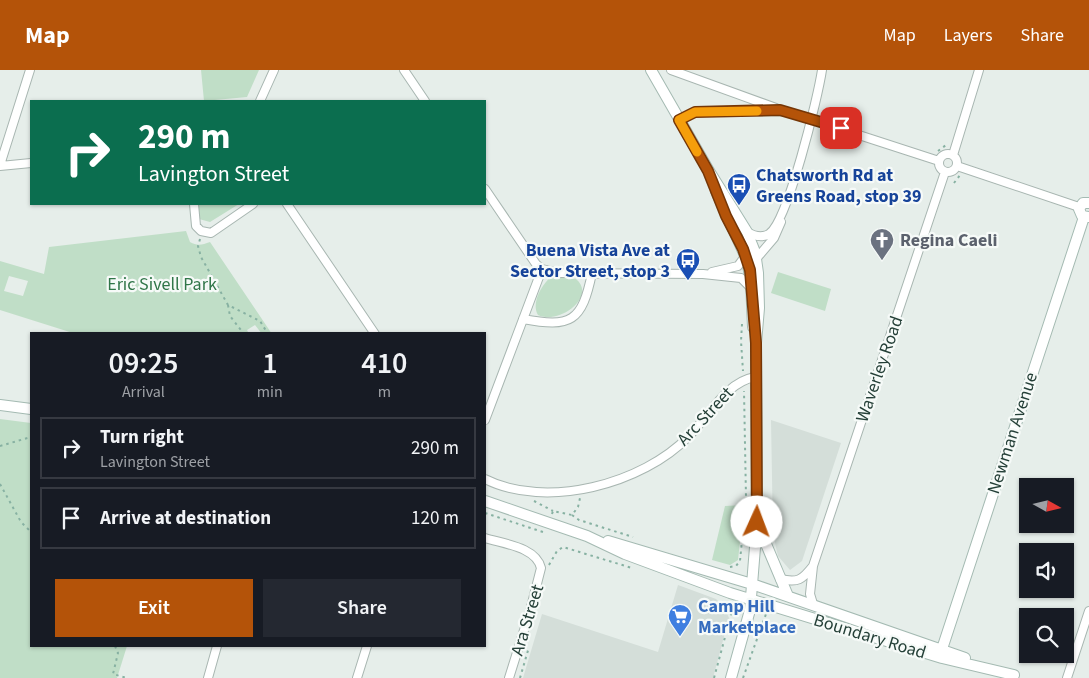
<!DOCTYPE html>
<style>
:root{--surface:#171b24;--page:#242831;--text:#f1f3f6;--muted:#9ea1a6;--line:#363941;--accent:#b45309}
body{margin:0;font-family:"Source Sans 3",sans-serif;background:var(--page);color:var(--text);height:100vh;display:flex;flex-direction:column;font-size:19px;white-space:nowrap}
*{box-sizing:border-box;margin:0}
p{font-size:16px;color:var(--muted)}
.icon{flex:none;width:28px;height:28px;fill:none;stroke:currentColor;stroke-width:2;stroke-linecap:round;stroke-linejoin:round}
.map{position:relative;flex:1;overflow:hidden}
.side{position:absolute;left:30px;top:262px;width:456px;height:315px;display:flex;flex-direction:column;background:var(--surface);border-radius:0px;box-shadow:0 1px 4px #0004}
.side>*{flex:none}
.guide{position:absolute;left:30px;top:30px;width:456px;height:105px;border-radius:0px;box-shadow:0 1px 4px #0004;background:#0b6e4f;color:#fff;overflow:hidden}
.needle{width:32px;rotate:98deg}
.buttons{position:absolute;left:1019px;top:408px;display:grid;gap:10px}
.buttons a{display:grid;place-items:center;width:55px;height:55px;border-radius:0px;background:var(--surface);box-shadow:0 1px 4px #0004;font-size:25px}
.pin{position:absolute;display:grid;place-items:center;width:42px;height:42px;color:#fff;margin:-21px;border-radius:10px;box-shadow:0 2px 8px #0006}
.me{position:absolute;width:55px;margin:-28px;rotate:2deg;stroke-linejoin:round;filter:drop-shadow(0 0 4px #0008)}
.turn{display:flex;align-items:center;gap:18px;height:105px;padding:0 25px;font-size:22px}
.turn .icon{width:65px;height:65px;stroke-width:2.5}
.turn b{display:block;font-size:35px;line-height:42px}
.eta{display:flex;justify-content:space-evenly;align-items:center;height:85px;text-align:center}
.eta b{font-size:30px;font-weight:600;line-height:35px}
.action{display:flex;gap:10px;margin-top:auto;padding:10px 25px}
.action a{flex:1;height:58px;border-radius:0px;background:var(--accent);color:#fff;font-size:20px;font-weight:600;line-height:58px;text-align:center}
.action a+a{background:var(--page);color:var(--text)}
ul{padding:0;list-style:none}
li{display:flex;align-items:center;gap:15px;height:62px;margin:0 10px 8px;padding:0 15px;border:2px solid var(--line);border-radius:0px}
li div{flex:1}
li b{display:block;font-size:19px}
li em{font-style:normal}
header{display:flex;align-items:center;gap:30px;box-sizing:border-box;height:70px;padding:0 25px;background:var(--accent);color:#fff}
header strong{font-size:24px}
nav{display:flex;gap:28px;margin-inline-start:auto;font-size:18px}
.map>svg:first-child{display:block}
</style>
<header>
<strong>Map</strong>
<nav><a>Map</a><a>Layers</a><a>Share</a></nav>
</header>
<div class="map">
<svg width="1089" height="608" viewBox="0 0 1089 608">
<rect width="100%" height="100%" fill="#e6eeea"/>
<path fill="#d4ded9" d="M771 350 841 373 802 491 790 500 778 486 773 464Z
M678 515 716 529 724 537 729 548 713 608H523L542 544 658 582Z"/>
<path fill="#c0dec7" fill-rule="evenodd" d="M201 0H259L247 27 204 31Z
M197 134H239L210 152 199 149Z
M186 161 190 172C197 176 202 175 210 172L272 264H262L255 255 247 260 249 264H76L0 240V191L44 204 49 177ZM9 206 28 211 23 226 4 221Z
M778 202 831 219 825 241 771 223Z
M551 207 576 209C597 226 560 255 538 245 531 234 541 215 551 207Z
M0 349 31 353V576H127L117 608H0Z
M744 435 738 490 730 495 712 490 725 436Z"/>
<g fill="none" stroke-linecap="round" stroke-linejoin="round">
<g stroke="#a8b6b1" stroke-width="10">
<path id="street" d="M404 0 425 31
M671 0 776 38
M260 31 274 0
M679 50 695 42 785 41 939 91
M939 93a9 9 0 1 1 18 0a9 9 0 1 1-18 0Z
M953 85 979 0
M0 95 30 0
M0 96 31 93
M957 96 1079 137
M485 119 536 194 542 199 559 203 703 204 741 208 751 218
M194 134 196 156 201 161 211 163 253 134
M287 134 375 264
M747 162C754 166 762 168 769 164 788 151 818 27 822 0
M756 189 774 168 781 152
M712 202 738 196 746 185
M523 249C571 258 582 252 592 203
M485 350 542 199
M485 409C546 440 643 414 689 366 709 346 726 312 755 307
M485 468C504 474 536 477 541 498L530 541 509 608
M780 509C798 513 802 510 813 496
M813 534 810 524 813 496 945 102
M208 608 217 576
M357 608 367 576
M1067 608 1089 541"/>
</g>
<g stroke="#a4bab2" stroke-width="12">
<path id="secondary" d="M651 0 709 101 747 162 755 182 758 203 759 238 756 273 757 452 750 540 731 608
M716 121 747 190 751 212 753 257
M1089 133H1083L1079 139 1082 146 1089 147
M0 335 31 339
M485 431 587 466 625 484 730 523 942 588 1014 605
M758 455 788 526
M608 471 752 514 965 588
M942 579 1084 147"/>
</g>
<path stroke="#87b1a2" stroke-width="2" stroke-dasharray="2.5 4" stroke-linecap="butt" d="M938 81 946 75
M954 113 960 105
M200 169 198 176 201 187 228 235 260 251 268 264
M228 235 230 246 244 264
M742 254 741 271 743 301
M0 376 31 367
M0 414 21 452 31 462
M534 431 553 441
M485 443 546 463
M552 444 553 441 572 445 578 437 580 428
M572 445 579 450 633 467
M549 495 557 481 563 477 632 498
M730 497 736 496 740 491 746 428 744 321
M115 576 118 583 113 604 127 608
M520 608 529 577
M714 608 731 545 729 532
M743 608 766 544"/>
<use href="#street" stroke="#fff" stroke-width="8"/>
<use href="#secondary" stroke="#fff" stroke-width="10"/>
</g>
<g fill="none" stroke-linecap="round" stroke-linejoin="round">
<g stroke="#753606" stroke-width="12">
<path id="route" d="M757 452 756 273 750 200 743 179 726 146 708 101 679 50 695 42 780 40 841 58"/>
</g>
<use href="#route" stroke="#b45309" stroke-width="9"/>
<path stroke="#f59e0b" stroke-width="9" d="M697 82 679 50 695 42 757 41"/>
</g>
<defs>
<g id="bus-pin" transform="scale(1.25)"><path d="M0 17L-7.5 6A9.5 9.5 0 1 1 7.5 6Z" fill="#1a4fb4" stroke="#f6faf8"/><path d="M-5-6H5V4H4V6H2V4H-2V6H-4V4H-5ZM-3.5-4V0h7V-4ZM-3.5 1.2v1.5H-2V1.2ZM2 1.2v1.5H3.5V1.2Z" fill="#fff"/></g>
<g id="church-pin" transform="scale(1.25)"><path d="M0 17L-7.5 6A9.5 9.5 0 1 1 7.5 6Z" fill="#6b7280" stroke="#f6faf8"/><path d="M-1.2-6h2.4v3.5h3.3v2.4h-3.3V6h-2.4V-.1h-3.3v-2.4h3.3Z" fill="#fff"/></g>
<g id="supermarket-pin" transform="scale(1.25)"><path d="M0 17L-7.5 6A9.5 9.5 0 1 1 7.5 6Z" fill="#3f7fe0" stroke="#f6faf8"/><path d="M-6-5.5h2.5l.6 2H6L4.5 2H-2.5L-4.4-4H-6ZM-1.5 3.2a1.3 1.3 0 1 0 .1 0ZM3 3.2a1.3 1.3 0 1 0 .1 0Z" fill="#fff"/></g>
</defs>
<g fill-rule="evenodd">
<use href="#bus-pin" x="739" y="115"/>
<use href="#church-pin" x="882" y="170"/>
<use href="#bus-pin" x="688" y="190"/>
<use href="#supermarket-pin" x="680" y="546"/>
</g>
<g text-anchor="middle" stroke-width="4.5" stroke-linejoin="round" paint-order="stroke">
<g font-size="18" font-weight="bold" fill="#164399" stroke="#f6faf8" text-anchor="start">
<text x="756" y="111">Chatsworth Rd at<tspan x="756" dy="21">Greens Road, stop 39</tspan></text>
<text x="670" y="186" text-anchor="end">Buena Vista Ave at<tspan x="670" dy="21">Sector Street, stop 3</tspan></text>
</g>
<g font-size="18" font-weight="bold" fill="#5b616d" stroke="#f6faf8" text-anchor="start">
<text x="900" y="176">Regina Caeli</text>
</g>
<g font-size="18" fill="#307649" stroke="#f6faf8">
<text x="162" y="220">Eric Sivell Park</text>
</g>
<g font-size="18" fill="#254038" stroke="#f6faf8">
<text transform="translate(879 299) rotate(-71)" y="6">Waverley Road</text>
<text transform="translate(705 346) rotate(-47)" y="6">Arc Street</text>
<text transform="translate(1012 363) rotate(-72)" y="6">Newman Avenue</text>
<text transform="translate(527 550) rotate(-73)" y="6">Ara Street</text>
<text transform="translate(870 566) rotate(17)" y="6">Boundary Road</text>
</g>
<g font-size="18" font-weight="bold" fill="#366cbe" stroke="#f6faf8" text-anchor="start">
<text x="698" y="542">Camp Hill<tspan x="698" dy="21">Marketplace</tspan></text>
</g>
</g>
</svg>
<div class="buttons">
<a><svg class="needle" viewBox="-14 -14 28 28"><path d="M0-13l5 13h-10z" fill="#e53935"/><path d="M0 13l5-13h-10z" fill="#9ea1a6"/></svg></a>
<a><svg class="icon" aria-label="sound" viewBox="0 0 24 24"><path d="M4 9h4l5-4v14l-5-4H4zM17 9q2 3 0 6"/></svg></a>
<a><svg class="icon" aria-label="search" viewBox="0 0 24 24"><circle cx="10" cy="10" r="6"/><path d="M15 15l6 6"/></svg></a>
</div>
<div class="pin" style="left:841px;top:58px;background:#d93025"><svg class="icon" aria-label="arrive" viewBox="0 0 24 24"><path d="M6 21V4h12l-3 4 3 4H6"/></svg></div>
<svg class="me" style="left:757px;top:452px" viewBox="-20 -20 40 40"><circle r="19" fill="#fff"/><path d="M0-13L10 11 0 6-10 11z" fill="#b45309"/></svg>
<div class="guide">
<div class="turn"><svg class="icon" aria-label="right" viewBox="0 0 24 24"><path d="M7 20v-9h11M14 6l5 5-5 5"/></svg><div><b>290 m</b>Lavington Street</div></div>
</div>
<section class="side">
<div class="eta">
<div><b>09:25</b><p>Arrival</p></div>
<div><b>1</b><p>min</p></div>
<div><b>410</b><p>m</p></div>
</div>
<ul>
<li><svg class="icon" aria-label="right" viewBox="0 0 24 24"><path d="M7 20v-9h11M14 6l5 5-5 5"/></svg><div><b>Turn right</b><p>Lavington Street</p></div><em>290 m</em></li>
<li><svg class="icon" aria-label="arrive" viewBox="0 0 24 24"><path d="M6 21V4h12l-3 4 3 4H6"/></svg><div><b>Arrive at destination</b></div><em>120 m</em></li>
</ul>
<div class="action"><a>Exit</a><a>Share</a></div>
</section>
</div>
